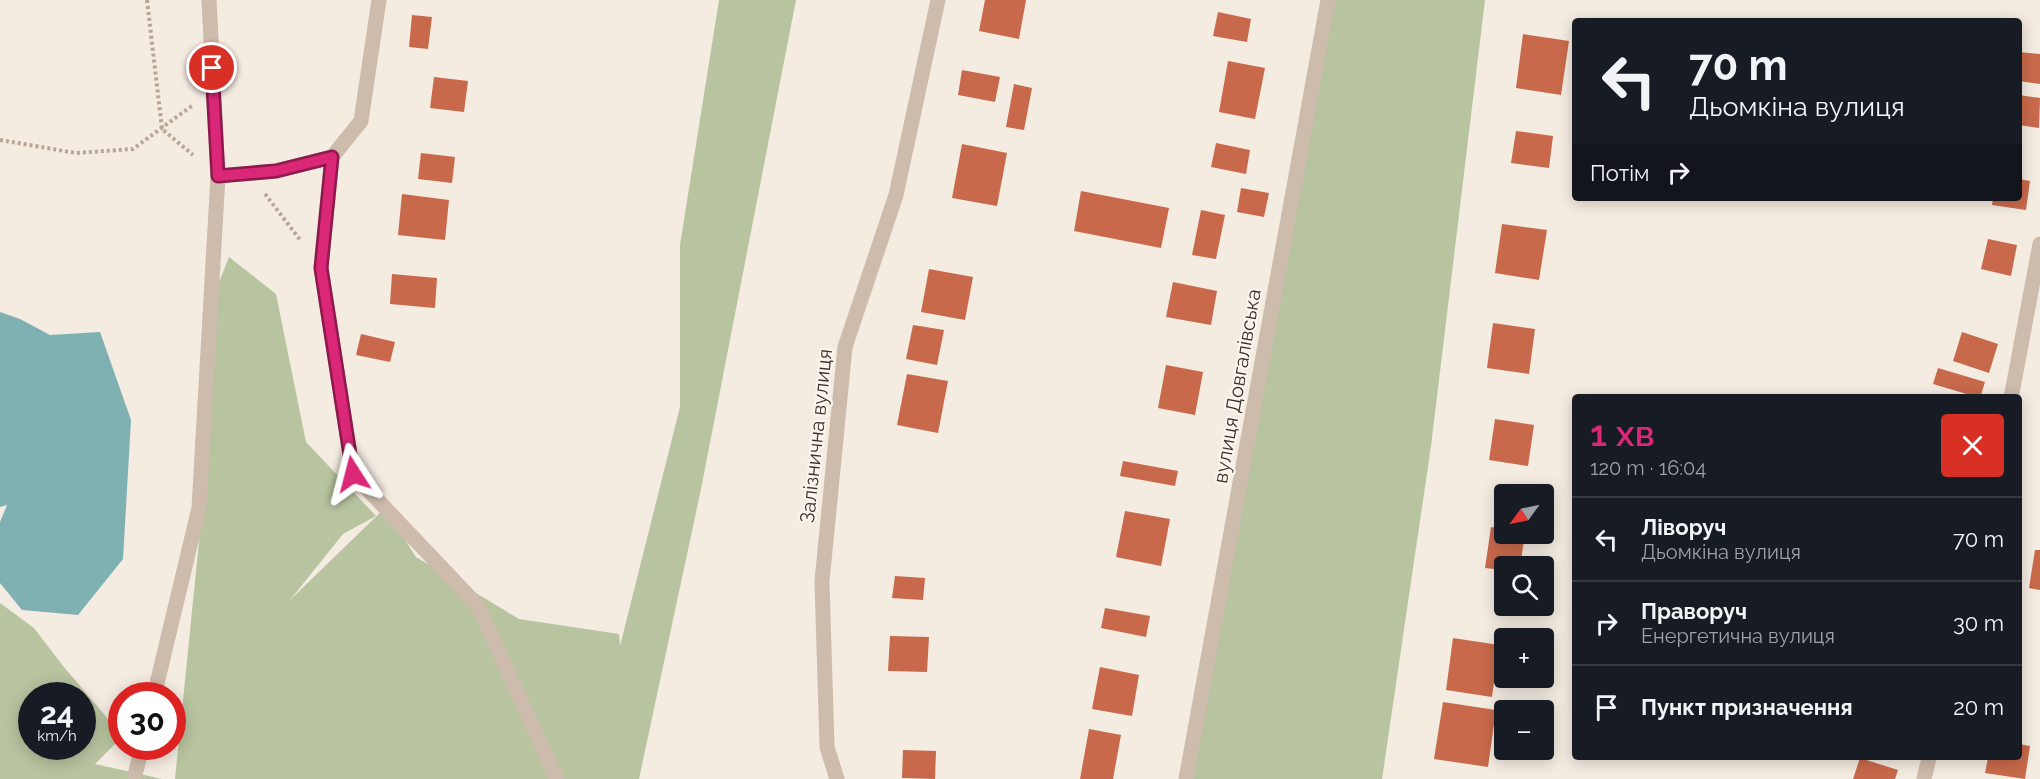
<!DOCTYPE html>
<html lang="uk">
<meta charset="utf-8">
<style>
:root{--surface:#171b24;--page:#242831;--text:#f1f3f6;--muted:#9ea1a6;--line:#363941;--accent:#db2777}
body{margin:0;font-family:Raleway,sans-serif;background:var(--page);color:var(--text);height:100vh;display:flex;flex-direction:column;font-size:22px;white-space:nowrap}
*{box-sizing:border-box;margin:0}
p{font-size:20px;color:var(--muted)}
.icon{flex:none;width:33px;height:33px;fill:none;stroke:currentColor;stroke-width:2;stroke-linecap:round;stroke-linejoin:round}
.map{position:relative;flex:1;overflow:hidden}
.details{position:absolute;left:1572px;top:394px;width:450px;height:366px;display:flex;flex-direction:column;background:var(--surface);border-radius:6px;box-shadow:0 3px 15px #0003}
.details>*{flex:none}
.top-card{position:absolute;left:1572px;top:18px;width:450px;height:183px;border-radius:6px;box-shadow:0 3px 15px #0003;background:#171b24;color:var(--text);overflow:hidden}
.needle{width:39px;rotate:237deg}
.controls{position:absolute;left:1494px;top:484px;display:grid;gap:12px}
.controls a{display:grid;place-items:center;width:60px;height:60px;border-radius:6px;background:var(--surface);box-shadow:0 3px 15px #0003;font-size:30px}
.speed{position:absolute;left:18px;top:682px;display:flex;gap:12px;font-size:30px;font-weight:700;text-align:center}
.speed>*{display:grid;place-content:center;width:78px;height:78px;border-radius:50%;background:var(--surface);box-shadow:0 3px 15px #0003;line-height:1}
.speed small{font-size:15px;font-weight:400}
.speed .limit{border:9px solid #d22;background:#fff;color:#111}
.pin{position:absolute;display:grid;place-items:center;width:51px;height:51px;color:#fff;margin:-26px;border:3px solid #fff;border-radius:50%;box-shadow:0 2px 6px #0007}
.me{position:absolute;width:66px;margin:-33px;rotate:351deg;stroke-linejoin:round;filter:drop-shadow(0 0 4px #0008)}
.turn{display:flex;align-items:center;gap:21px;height:126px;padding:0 18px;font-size:27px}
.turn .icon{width:78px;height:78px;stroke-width:2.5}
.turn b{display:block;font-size:42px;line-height:51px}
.then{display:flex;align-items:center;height:57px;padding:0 18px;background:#0003;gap:12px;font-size:22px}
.round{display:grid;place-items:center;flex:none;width:63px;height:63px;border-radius:6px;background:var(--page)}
.headline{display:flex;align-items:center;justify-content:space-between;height:102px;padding:0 18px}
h1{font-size:36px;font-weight:600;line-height:45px;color:var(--accent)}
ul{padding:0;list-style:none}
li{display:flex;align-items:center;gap:18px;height:84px;padding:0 18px;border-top:2px solid var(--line)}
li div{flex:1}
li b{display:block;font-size:22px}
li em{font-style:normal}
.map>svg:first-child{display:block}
</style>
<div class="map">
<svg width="2040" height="779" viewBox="0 0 2040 779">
<rect width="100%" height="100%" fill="#f4ebe1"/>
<path fill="#b8c4a0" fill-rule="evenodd" d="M719 0H796L701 489 639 779H175L200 532 210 305 229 257 276 294 306 442 376 516 343 534 290 600 385 508 416 557 519 619 619 634 620 646 680 407V245Z
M1328 0H1485L1431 446 1382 779H1186Z
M0 603 34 628 63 666 121 734V738L95 764 162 779H0ZM32 696H82V747H32Z"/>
<path fill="#7fb0b2" d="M0 312 20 319 50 335 100 332 131 420 123 559 78 615 22 610 0 583V522L7 505 0 507Z"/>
<path fill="#c8694b" d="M985 0H1026L1019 39 979 31Z
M1218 12 1251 19 1247 42 1213 36Z
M412 15 432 17 428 49 409 47Z
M1523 34 1569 41 1561 95 1516 88Z
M2019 52 2040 54V84L2019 81Z
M1228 61 1265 68 1255 119 1219 112Z
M962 70 1000 77 995 102 958 95Z
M434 77 468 81 464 112 430 108Z
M1014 84 1032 88 1024 130 1006 127Z
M2019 95 2040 98 2039 128 2019 125Z
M1516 131 1553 136 1549 168 1511 163Z
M1216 143 1250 150 1246 174 1211 167Z
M962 144 1007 153 997 206 952 198Z
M421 153 455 157 452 183 418 179Z
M2019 179 2030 181 2026 210 1992 205 1993 198H2019Z
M1241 188 1269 193 1264 217 1237 212Z
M1081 191 1169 208 1161 248 1074 231Z
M402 194 449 200 445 240 398 235Z
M1201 210 1225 215 1216 259 1192 255Z
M1502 224 1547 230 1539 280 1495 273Z
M1988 239 2017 245 2011 276 1981 269Z
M929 269 973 277 965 320 921 312Z
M392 274 437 278 435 308 390 304Z
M1173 282 1217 291 1211 325 1166 317Z
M1493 323 1535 329 1529 374 1487 368Z
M913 325 944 330 937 365 906 359Z
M1962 332 1998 344 1989 373 1953 361Z
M361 334 395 342 390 362 356 355Z
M1166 365 1203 372 1195 415 1158 408Z
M1938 368 1985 382 1980 398 1933 384Z
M907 374 948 381 938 433 897 425Z
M1495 419 1534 425 1528 466 1489 460Z
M1123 461 1178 471 1175 486 1120 476Z
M1125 511 1170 519 1161 566 1116 557Z
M1491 527 1504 529V534H1525L1520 567H1504V570L1485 568Z
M2035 550H2040V590L2029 588Z
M895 576 925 578 923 600 892 598Z
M1105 608 1150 616 1146 637 1101 628Z
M890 636 929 637 927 672 888 671Z
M1453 638 1499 645 1492 697 1446 690Z
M1100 667 1139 675 1132 716 1092 709Z
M1443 702 1496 710 1488 767 1434 759Z
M1089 729 1121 735 1113 779H1080Z
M2019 744 2030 746 2025 779 1985 773 1988 758H2019Z
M903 750 936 751 935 779 902 778Z
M1860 758 1898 770 1895 779H1853Z"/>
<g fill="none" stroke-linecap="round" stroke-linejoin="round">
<path stroke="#b9a596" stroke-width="4" stroke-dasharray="3 3" stroke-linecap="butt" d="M147 0 162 129 193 155
M0 140 76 153 133 149 193 105
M265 194 301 241"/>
<path stroke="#cdbbac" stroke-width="15" d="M332 157 321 268 353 474 478 606 557 779
M218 176 276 171 332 157 361 121 379 0
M2011 398 2040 244
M154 696 199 508 218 176 209 0
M134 779 142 747
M837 779 827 747 822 581 845 347 896 195 938 0
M1186 779 1328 0
M1924 779 1929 758"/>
</g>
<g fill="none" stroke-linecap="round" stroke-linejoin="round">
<g stroke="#8e194d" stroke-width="15">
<path id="route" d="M212 68 218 176 276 171 332 157 321 268 353 474"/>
</g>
<use href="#route" stroke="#db2777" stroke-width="10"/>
</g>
<g text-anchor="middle" stroke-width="4.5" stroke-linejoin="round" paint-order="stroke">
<g font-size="20" fill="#3b302b" stroke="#fbf5ee">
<text transform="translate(1237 386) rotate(-80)" y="7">вулиця Довгалівська</text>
<text transform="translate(816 436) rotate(-84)" y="7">Залізнична вулиця</text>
</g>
</g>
</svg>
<div class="controls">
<a><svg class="needle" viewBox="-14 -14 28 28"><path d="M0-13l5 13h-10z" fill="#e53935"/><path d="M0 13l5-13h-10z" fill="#9ea1a6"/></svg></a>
<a><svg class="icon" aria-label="search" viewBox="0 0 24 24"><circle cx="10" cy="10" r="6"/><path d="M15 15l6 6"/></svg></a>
<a>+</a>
<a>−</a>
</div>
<div class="speed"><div>24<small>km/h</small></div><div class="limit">30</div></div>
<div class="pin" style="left:212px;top:68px;background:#d93025"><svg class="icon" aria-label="arrive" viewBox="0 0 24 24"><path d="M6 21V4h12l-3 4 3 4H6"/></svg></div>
<svg class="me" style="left:353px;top:474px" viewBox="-20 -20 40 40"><path d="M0-17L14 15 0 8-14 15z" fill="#db2777" stroke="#fff" stroke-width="4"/></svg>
<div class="top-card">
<div class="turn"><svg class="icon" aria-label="left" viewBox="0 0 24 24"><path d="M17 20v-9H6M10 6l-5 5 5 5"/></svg><div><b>70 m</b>Дьомкіна вулиця</div></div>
<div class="then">Потім<svg class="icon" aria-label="right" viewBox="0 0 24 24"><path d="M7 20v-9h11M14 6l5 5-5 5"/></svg></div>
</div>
<section class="details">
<div class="headline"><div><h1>1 хв</h1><p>120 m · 16:04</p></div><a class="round" style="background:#d93025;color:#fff"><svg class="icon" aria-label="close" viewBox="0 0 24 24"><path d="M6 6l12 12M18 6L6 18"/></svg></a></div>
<ul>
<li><svg class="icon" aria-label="left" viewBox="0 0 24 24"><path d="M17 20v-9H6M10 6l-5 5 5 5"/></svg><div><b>Ліворуч</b><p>Дьомкіна вулиця</p></div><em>70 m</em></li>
<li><svg class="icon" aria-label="right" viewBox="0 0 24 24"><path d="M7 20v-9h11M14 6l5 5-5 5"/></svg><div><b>Праворуч</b><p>Енергетична вулиця</p></div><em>30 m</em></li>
<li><svg class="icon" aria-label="arrive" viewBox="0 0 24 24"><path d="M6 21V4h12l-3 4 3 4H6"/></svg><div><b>Пункт призначення</b></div><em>20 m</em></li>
</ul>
</section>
</div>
